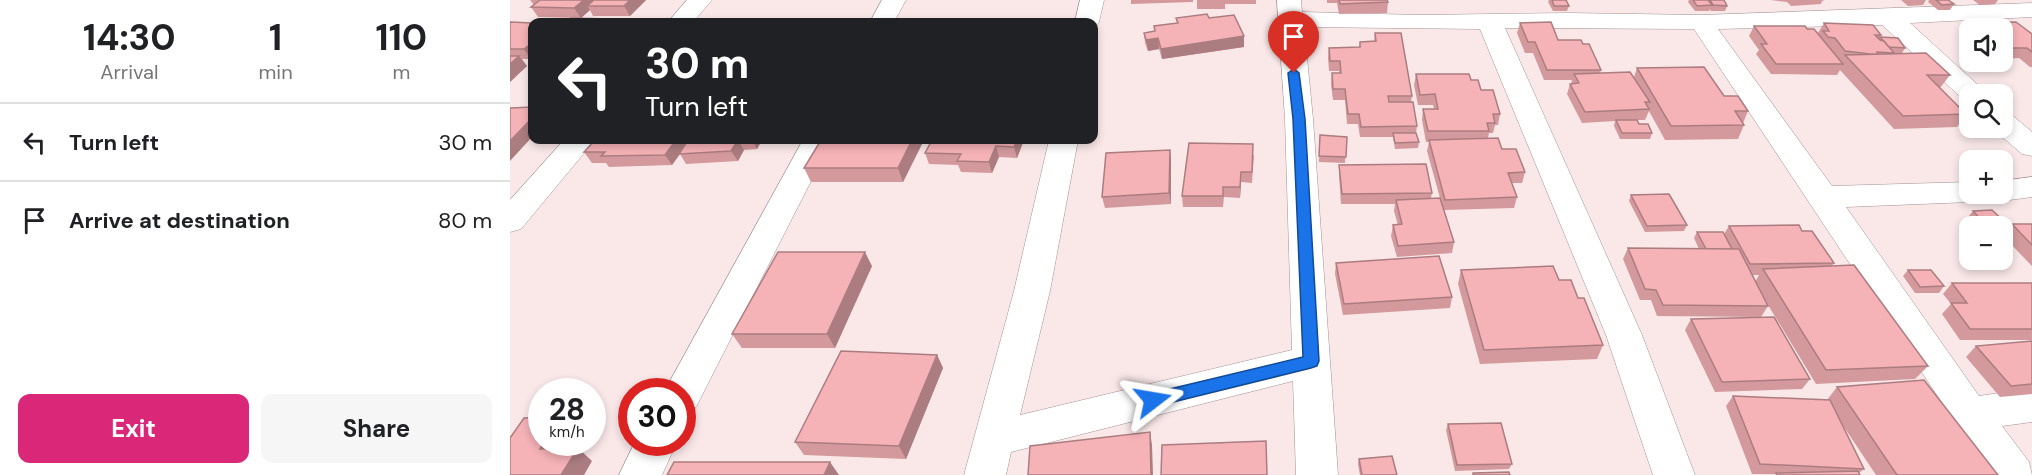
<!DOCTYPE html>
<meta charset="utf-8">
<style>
:root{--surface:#fff;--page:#f6f6f6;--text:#202124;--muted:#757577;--line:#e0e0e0;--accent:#db2777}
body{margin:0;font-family:"DM Sans",sans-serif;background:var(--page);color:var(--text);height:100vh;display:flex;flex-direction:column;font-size:22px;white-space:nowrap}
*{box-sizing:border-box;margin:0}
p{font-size:20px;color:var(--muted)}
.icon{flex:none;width:33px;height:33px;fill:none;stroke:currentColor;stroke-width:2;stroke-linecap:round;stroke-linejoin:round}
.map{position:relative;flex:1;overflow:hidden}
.side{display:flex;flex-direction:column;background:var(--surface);width:510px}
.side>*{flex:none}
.hud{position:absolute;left:18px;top:18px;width:570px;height:126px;border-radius:12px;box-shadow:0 3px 9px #0003;background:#202124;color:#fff;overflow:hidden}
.controls{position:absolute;left:1449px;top:18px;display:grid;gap:12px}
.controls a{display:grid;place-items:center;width:54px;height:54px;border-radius:12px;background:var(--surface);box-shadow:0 3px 9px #0003;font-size:30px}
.speed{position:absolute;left:18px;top:378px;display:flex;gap:12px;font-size:30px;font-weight:700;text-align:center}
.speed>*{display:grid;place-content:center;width:78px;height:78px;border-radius:50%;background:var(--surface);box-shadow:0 3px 9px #0003;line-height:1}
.speed small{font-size:15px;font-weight:400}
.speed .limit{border:9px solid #d22;background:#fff;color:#111}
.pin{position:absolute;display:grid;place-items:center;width:51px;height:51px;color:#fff;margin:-62px -26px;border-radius:50% 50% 50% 0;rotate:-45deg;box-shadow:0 0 6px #0007}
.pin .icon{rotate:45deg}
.me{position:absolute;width:66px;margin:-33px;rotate:76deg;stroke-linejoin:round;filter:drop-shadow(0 0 4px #0008)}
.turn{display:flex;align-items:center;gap:21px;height:126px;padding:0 18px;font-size:27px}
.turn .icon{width:78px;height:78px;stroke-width:2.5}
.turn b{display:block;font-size:42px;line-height:51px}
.eta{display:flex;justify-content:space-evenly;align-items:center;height:102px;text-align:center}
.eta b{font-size:36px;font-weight:700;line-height:42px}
.cta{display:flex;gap:12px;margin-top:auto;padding:12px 18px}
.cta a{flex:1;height:69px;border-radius:12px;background:var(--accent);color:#fff;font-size:24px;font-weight:700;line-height:69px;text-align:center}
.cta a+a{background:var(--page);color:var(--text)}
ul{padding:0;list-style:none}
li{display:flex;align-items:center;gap:18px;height:78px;padding:0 18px;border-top:2px solid var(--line)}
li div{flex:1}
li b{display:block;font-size:22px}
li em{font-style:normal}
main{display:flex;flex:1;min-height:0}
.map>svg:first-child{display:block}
</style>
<main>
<section class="side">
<div class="eta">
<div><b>14:30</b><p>Arrival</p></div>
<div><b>1</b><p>min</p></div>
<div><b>110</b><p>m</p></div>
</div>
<ul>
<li><svg class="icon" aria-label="left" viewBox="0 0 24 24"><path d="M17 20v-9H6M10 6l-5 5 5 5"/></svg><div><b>Turn left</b></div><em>30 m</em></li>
<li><svg class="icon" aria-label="arrive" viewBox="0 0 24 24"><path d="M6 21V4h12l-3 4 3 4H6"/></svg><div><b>Arrive at destination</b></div><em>80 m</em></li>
</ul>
<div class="cta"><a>Exit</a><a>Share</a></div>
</section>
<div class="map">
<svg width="1522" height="475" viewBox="0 0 1522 475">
<rect width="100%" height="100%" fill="#fae8e9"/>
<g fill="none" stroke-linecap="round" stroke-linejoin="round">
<g stroke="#a29293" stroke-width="1">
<path id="minor" d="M177 0H202L183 22H158Z
M372 0H396L384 22H360Z
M570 0H594L589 22 586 27 584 28V22H565Z
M767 0H791L792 12 909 15 1057 13 1191 15 1522 3V17L1400 23 1478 94H1460V101L1454 100 1372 25 1208 29 1322 186 1460 182V194H1475L1471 199 1460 202 1336 207 1469 396 1522 388V422L1492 426 1519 462 1522 475H1480L1184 29 995 28 1132 335 1185 475H1143L1096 335 970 29 794 27 803 119 828 475H786L783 381 501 452 496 475H454L504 291 539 140H568L540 291 510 415 782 350 775 119Z
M1492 112 1502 115 1522 132V156L1512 154 1482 128H1492Z
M54 140H85L11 229 0 232V200Z
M293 140H322L186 407 172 411V392H154Z
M1522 177V197L1492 201 1481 198 1478 194H1492V181Z
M125 442H167L152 475H109Z"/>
</g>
<use href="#minor" fill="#fff" fill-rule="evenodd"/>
</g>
<path fill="#d3999d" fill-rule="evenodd" d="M20 0H136L120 16H83L80 10 71 18 28 17 21 7 24 5Z
M621 0H683V2L621 4Z
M687 0H746V4H715V9H687Z
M817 0H877L878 2 877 13 829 14 827 3H817Z
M1039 0H1056L1059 6 1057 11H1043L1038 2Z
M1179 0H1214L1217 6 1215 11H1201L1200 9 1199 11H1185L1178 2Z
M1261 0H1315L1312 1 1311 4 1281 6 1277 2Z
M1391 0H1416L1413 5 1398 6Z
M1419 0H1438L1444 4 1440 10H1428L1418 2Z
M1463 0H1488L1485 4 1470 5Z
M666 18H699L734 47 652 59 649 49 638 51 635 43 634 33 644 31V26L667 23Z
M0 22 22 23V59H12L17 66 0 82Z
M1506 22 1522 34V67H1520L1509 58 1492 59V28H1460V46L1456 43 1459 38 1453 33 1460 23Z
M1010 23 1048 40 1073 44 1091 70 1090 73 1124 77 1127 68 1214 96 1238 111 1233 123 1234 125 1228 139 1155 140 1139 111 1135 120H1127L1129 124 1142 133 1140 139H1110L1104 126 1105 121 1072 123 1057 94 1060 84H1061L1062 80H1034L1023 53H1015L1007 33Z
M1314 23 1371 35 1369 40 1370 37 1395 48 1392 53 1440 75 1430 88 1456 114 1447 127 1384 129 1330 70 1327 75 1261 74 1246 54 1249 50 1239 36 1244 26 1297 29 1308 33Z
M865 33 902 96 901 102 907 126 906 133 909 142 908 148 885 149 883 137H850L848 124H837L835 100H823L821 84 822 73H829V71H819L818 58 819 48 849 47 850 42 864 41Z
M906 74 961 80 971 90 990 114 988 125H985L983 133H979L978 138 992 149 1015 172 1012 183H1002L1007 197 1004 208 934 210 944 242 942 253 887 257 881 236 883 225H888L884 211 885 204H831L829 175V165L922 193 921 198H930L917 151 919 142H916L912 120 913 109H924L923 105H908L904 85Z
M810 135 837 137 835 163 809 162Z
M85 140H252L247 149 234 150 228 161 176 164 170 154 162 165 99 167 96 163H82L74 152Z
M414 140 393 182H301L294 168Z
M422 140H514L507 158 489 157 482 173 451 172 448 165 419 164 415 153Z
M660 150 661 161V204L595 208 592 197Z
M744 155 742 183 731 182 730 198 714 197 713 207H673L672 196Z
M1121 195 1177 225 1174 231 1135 232 1119 201Z
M1463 211 1499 226 1494 232H1492V226H1466L1458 217Z
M1502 224H1522V266L1492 235Z
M1219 226 1292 231 1324 263 1322 266 1418 366 1405 379 1306 384 1252 295 1258 306 1251 317 1147 316 1141 300H1130L1113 259 1118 248 1189 249 1184 238 1187 232 1214 234ZM1242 275H1249L1245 282Z
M826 263 942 297 940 308 833 315 825 274Z
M362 266 325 348H232L222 334Z
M951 270 1049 280 1093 345 1087 359 970 364 948 284Z
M1398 270 1434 286 1429 293H1405L1393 276Z
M1442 283H1522V340H1450L1432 314 1441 304 1433 294Z
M1181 319 1300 379 1292 389 1205 392 1175 330Z
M1522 341V394L1490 397 1456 357 1466 346Z
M427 355 433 368 396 459 294 455 285 442Z
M1327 387 1488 475H1366L1332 424 1354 469 1349 473 1350 475 1242 474 1216 406 1223 396 1317 400Z
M938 424 1002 464 999 469 945 471 936 430Z
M849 459 887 475H850L848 464Z"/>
<path fill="#ac7d80" d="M74 0H92L77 6 80 10 71 18 64 8Z
M120 0H136L120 16 114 6Z
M734 36V47L652 59 651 49Z
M648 38 649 49 638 51 636 40Z
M22 43V60L14 49Z
M9 56 17 66 0 82V64Z
M22 118V137L0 161V141Z
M166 140H180L162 165 155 155Z
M228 140 234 150 228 161 221 151Z
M242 140H252L247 149Z
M402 140H414L393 182 388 168Z
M507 140H514L507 158 504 147Z
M486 146 489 157 482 173 479 162Z
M660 150 661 161V204L659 193Z
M731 172V182L730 198V187Z
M355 252 362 266 325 348 317 334Z
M427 355 433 368 396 459 389 446Z
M640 432 642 445 643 475H641Z
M34 442H57L45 462 30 449Z
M68 448 82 461 74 475H51Z
M320 462 329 475H314Z"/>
<path fill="#f5b2b7" stroke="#ac7d80" stroke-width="1.5" d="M30 0H74L64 8 21 7Z
M84 0H120L114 6H77Z
M829 0H877L878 2 830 4Z
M1042 0H1056L1059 6H1044Z
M1183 0H1198L1202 5 1187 6Z
M1200 0H1214L1217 6 1203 5Z
M1426 0H1438L1444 4 1432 5Z
M697 14 699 18 724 15 734 36 651 49 648 38 636 40 634 33 645 31 644 26 668 23 666 18Z
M61 18 134 20 131 22H56Z
M0 22 22 23V43L14 49H0Z
M1041 22 1048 40H1071L1073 44H1079L1091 70H1037L1025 42H1018L1010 23Z
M1506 22 1522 34V52L1517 48H1492V28H1467L1460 23Z
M1314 23 1363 25 1371 35H1365L1370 40 1374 41 1384 53 1367 52 1368 54H1360L1335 51 1325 38 1318 37 1313 31H1319Z
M1244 26H1295L1297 29H1304L1333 64H1266L1251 44H1257Z
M865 33H891L902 96H878L879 102H903L907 126 851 127 849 114H838L835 89H823L822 73H831L830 61H820L819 48 850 47V42L866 41Z
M1370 37 1388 38 1395 48 1379 47Z
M1416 53 1440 75H1417L1456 114 1393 116 1335 55Z
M0 56H9L0 64Z
M1194 67 1214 96H1228L1238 111H1225L1234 125 1161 126 1127 68Z
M1120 72 1140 102H1135L1139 109 1075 112 1060 84 1069 83 1064 74Z
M906 74H959L961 80H968L971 90H983L990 114H983L985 123H977L979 131H918L913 109H928L925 94 910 95Z
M22 107V118L0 141V108Z
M1106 120H1127L1129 124H1138L1142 133H1112Z
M883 133H906L909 142 885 143Z
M810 135 837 137 836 157 809 156Z
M988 138 992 149H1006L1015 172 998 173 1007 197 935 200 919 140Z
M85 140H166L155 155 91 156 95 152H74Z
M178 140H228L221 151 169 154Z
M311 140H402L388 168H294Z
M422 140H507L504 147 486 146 479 162 447 161 451 154 415 153Z
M679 143 743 144 742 172H731L730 187H713V196H672Z
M660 150 659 193 592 197 596 153Z
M916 164 922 193 832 194 829 165Z
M1159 194 1177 225 1137 226 1121 195Z
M930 198 944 242 888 246 883 225 892 224 886 200Z
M1482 210 1499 226H1477L1463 211Z
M1502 224H1522V245Z
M1289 225 1292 231H1302L1324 263 1240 264 1219 226Z
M1187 232H1213L1222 249H1196Z
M1118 248 1229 249 1258 306 1153 305 1146 290 1135 289Z
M268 252H355L317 334H222Z
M929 256 942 297 834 304 826 263Z
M1344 265 1418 366 1316 370 1253 269Z
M1043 266 1049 280H1061L1068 298H1074L1093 345 974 350 951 270Z
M1398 270H1421L1434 286 1410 287Z
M1442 283H1522V329H1460L1441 303H1457Z
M1264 317 1300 379 1212 382 1181 319Z
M1522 341V384L1501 386 1466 346Z
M331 351 427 355 389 446 285 442Z
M1414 380 1488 475H1387L1327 387Z
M1223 396 1320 400 1354 469 1250 464Z
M32 417V442H34L30 449 68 448 51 475H0V438L14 418Z
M991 423 1002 464 947 465 938 424Z
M640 432 641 475H518L520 446Z
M756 441 757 475H651L652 445Z
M882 456 887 475H852L849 459Z
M164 462H320L314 475H157Z
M1348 471 1350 475H1267L1266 473Z
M999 472 1000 475H963V473Z"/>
<path fill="#1a73e8" stroke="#114b97" stroke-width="1.5" d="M784 69 789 73 795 119 809 361 807 366 801 368 643 407 637 405 635 400 637 395 643 393 793 357 783 119 778 73Z"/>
</svg>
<div class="controls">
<a><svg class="icon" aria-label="sound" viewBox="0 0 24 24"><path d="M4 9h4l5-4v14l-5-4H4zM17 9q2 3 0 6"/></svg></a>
<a><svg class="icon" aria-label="search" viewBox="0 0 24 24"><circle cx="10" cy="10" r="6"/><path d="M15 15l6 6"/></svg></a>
<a>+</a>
<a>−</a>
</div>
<div class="speed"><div>28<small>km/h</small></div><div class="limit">30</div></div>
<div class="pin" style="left:784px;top:73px;background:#d93025"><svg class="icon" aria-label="arrive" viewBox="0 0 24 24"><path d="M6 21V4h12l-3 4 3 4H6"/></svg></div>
<svg class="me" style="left:643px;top:400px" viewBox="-20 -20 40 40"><path d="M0-17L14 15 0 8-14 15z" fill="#1a73e8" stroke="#fff" stroke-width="4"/></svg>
<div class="hud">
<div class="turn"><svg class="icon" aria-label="left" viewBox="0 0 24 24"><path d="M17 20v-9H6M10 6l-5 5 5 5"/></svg><div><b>30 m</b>Turn left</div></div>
</div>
</div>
</main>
